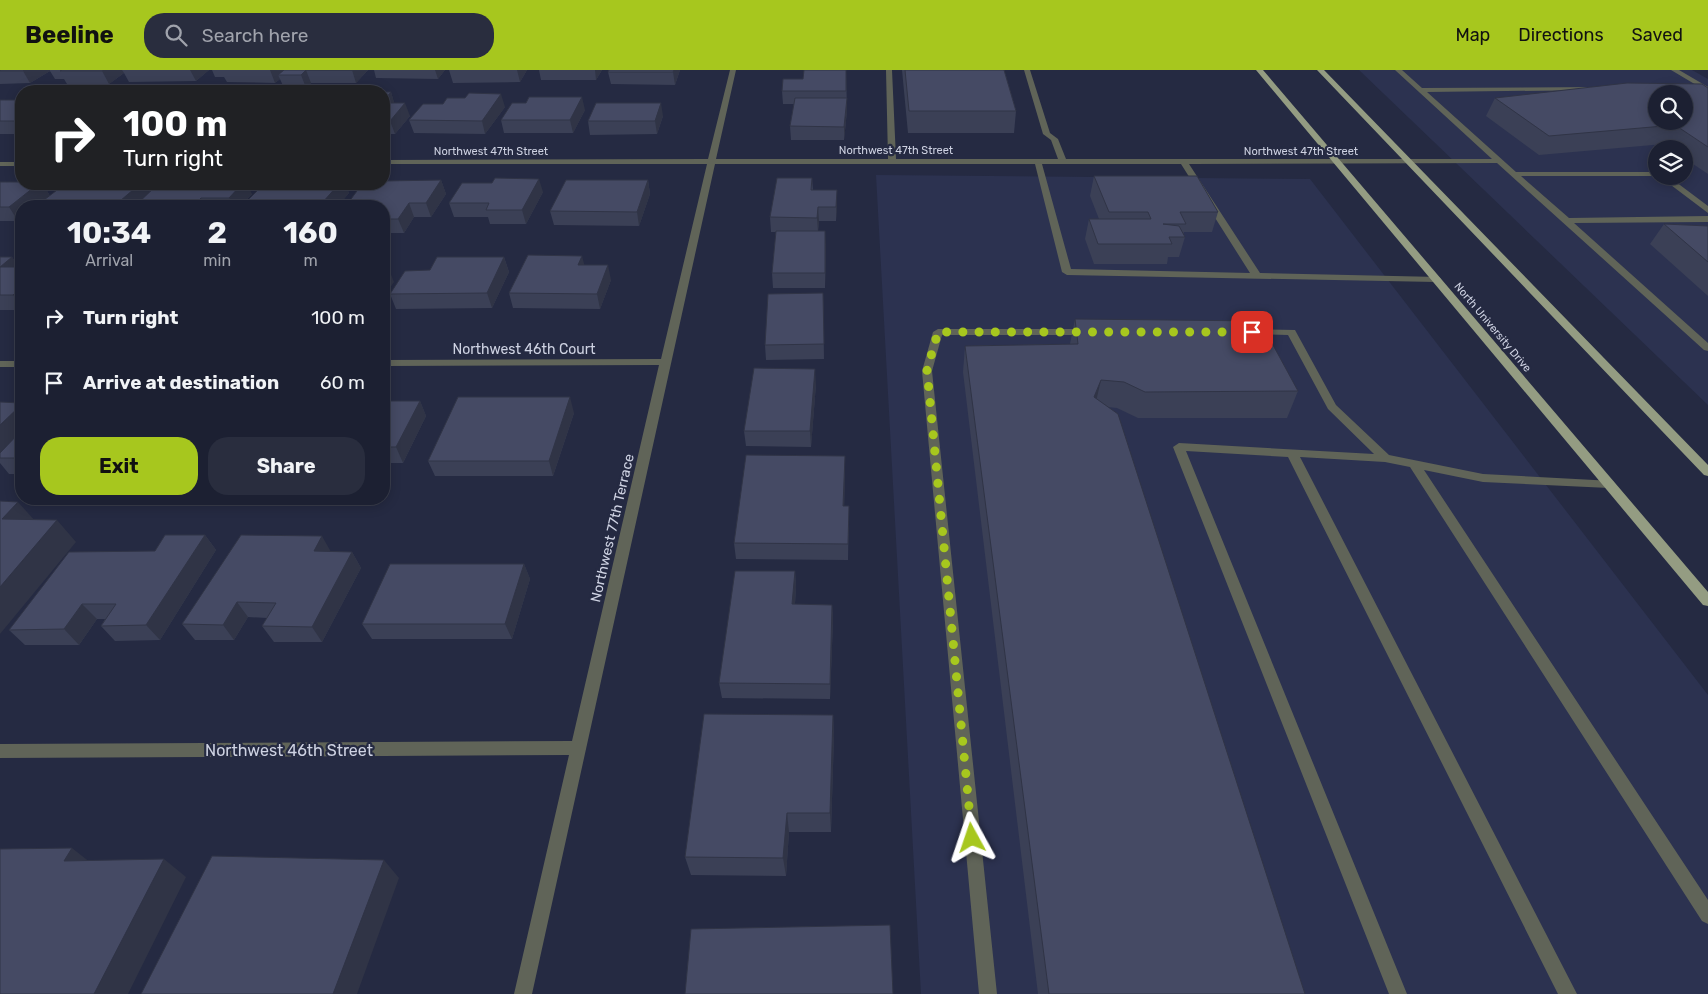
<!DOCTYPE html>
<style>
:root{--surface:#1c2032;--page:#292d3e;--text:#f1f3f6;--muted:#a0a3ac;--line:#3a3e4d;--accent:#a7c71e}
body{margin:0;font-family:Rubik,sans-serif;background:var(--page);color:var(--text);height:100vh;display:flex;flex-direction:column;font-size:19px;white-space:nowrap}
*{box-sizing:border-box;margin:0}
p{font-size:16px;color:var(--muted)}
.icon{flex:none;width:28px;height:28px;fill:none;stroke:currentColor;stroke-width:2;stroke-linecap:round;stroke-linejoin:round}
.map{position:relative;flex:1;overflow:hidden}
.side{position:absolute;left:15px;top:130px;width:375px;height:305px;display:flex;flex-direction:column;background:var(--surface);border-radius:20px;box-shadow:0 2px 12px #0003,0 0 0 1px var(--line)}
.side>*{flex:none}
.banner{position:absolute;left:15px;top:15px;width:375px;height:105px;border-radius:20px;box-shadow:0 2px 12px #0003,0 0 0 1px var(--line);background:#202124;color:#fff;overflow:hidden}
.buttons{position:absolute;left:1648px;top:15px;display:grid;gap:10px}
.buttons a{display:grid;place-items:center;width:45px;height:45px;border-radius:50%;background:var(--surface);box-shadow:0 2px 12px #0003,0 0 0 1px var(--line);font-size:25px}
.pin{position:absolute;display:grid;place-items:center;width:42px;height:42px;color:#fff;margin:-21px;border-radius:10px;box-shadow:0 2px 8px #0006}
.me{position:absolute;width:55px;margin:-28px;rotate:355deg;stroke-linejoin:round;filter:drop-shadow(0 0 4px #0008)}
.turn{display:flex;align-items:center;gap:18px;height:105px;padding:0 25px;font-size:22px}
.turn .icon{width:65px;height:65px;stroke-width:2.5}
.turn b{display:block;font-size:35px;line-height:42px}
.eta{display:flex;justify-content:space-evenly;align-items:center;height:85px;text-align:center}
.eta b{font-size:30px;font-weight:700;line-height:35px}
.action{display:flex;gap:10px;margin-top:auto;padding:10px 25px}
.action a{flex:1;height:58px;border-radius:20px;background:var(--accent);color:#111;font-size:20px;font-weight:700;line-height:58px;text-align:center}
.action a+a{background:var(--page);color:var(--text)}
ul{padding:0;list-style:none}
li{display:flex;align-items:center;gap:15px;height:65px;padding:0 25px}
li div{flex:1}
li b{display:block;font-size:19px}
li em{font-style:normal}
header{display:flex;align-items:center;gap:30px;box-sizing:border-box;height:70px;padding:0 25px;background:var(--accent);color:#111}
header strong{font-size:24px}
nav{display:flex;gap:28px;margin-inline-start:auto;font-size:18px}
.search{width:350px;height:45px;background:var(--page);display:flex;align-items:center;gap:12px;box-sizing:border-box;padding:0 18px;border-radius:20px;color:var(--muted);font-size:19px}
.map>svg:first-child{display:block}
</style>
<header>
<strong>Beeline</strong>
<div class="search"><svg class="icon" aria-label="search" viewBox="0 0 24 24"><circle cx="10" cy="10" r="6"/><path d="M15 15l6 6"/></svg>Search here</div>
<nav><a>Map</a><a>Directions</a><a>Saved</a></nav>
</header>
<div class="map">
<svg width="1708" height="924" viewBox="0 0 1708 924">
<rect width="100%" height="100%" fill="#252a42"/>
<path fill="#2c3250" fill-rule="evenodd" d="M1359 0H1692L1708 9V335ZM1656 24H1684V51H1656ZM1656 79H1684V106H1656Z
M876 105 1310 109 1708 625V924H921Z"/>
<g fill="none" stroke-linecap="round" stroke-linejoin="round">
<path fill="#606458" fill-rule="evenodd" d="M730 0H736L716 89H888L886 0H892L896 89H1058L1051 70 1043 64 1024 0H1030L1050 63 1058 69 1066 89H1492L1395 0H1402L1422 18 1604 17V19L1602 20 1427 22 1516 102H1656V106H1521L1569 148 1708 146V152L1574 153 1708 273V281L1704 280 1497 93 1189 94 1260 203 1439 207 1441 209 1436 212 1067 205 1062 202 1035 94H715L532 924H514L569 685 0 688V674L572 671 659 295 384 296V290L661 289 707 94H384V90L708 89ZM1042 94H1181L1250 203 1071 199Z
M1671 0H1679L1708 17V22Z
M0 92H21V96H0Z
M1659 106H1668L1708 136V143Z
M938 259H1088L1093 262 1088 265H942L932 301 997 924H979L922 301 933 262Z
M1248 259 1295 260 1336 335 1389 385 1483 404 1613 411 1615 414 1609 418 1483 412 1424 400 1708 830V854L1702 851 1410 397 1385 392 1300 387 1577 924H1558L1288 387 1186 381 1407 924H1389L1173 377 1179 373 1374 384 1328 339 1288 265 1244 264V260Z
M0 291H21V297H0Z"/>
<path fill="#949c82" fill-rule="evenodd" d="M1256 0H1263L1708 522V536L1703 535Z
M1317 0H1324L1708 395V406L1704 405Z"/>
</g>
<path fill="#3b4056" d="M0 0H209L196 11 129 12 124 3 109 14H67L64 9H55L50 1 30 13 0 14Z
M212 0H368L356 13H311L306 18H284L280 9 275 13 227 12 224 7H215Z
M374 0H445L438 9 376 8Z
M449 0H527L520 12 453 13Z
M539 0H602L596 10H541Z
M609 0H680L675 15 611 14 608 2Z
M846 0 847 41 844 70H791L790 56 794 34H783L782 21 803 9Z
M902 0H1004L1016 41 1014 63H908Z
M1708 18V104L1684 88V79H1671L1664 74 1539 85 1486 46 1495 28Z
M384 22H391L394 33 410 46 395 64H384Z
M0 30H21V64H0Z
M505 37 485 64 414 63 409 50Z
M585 40 573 63H504L501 50Z
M663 46 657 64 590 65 588 51Z
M1094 106 1218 142 1212 162H1184L1183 165 1185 167 1179 187H1168L1167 194H1094L1085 169 1089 149H1099L1090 126Z
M812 108 813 120 837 134 836 151H819L818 161 826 175 825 218H773L772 203 776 162H771L770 147Z
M441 110 446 124 431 147H414L404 163H384V136Z
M648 110 650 124 639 156 554 155 550 141Z
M0 112 21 114H43L50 126 65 114H145L150 122 252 124 241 136H21L18 151H0Z
M264 114H345L349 123 338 136H242Z
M543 122 526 154H490L488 147H454L449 133Z
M1664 154 1708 156V226L1650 174Z
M0 187H12L19 197H21V240H0Z
M504 187 509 202 492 238 396 239 390 224Z
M584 195 611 210 600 239 513 238 509 223Z
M823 223 824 289 766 290 765 275Z
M1075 249 1298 321 1287 348H1138L1117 338 1108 337 1305 924H1038L963 302 965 276 1070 274Z
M816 314 811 377 746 376 744 361Z
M384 331H420L426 346 403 393H384Z
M0 332 21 333V404H9L0 393Z
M574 343 553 406H435L428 391Z
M845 402 844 436H849L848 490 736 489 734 473Z
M205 465 216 480 160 570 115 571 101 556 105 549H97L79 575H25L9 560 155 481Z
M331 482H352L361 498 322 572H274L262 556 267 548 248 547 234 570H195L182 554Z
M524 494 530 509 512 569H372L362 554Z
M795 501 796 517 795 534 832 535 833 550 830 629 722 628 719 613Z
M833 645 834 665 831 762H789L786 806 691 805 685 787Z"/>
<path fill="#303446" d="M24 0H50V1L30 13 23 1Z
M104 0H122L124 3 109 14 102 1Z
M190 0H209L196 11Z
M270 0H290L278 5 280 9 275 13Z
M306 0 311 13 306 18 301 5Z
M352 0H368L356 13Z
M435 0H445L438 9Z
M517 0H527L520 12Z
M595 0H602L596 10Z
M674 0H680L675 15 673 2Z
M391 22 395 35 384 41V30Z
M501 24 505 37 485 64 482 51Z
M582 27 585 40 573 63 570 50Z
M847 28V41L844 70V57Z
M405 33 410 46 395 64 390 51Z
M661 33 663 46 657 64 655 51Z
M539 109 543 122 526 154 522 140Z
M441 110 446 124 431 147 426 133Z
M648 110 650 124 639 156 637 142Z
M38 114H43L50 126 37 136H21V149L18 151 9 137Z
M140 114H145L151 125 139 136H114Z
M242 114H247L252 124 241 136H234L229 128Z
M339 114H345L349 123 338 136H324L322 133Z
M837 120V134L836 151V137Z
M201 128 205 136H193Z
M409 133 414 147 404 163 398 149Z
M818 137 819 151 818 162 817 148Z
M825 161 826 175 825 218Z
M582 186 586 201 578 195Z
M12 187 21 199 0 197Z
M504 187 509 202 492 238 487 223Z
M608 195 611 210 600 239 597 224Z
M388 197 394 212 384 226V203Z
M21 217V236L13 225Z
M815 299 816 314 811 377 810 361Z
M1101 310 1095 336 1094 327Z
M570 327 574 343 553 406 549 391Z
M420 331 426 346 403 393 396 377Z
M21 335V363L0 384V355Z
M845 386V402L844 452 843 436Z
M18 432 37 453 2 449Z
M57 450 76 472 0 564V517Z
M205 465 216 480 160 570 146 555Z
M322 466 331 482 314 481Z
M352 482 361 498 322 572 312 557Z
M524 494 530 509 512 569 505 554Z
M795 501 796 517 794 549 792 534Z
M237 532 248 547 234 570 223 555Z
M82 534 97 549 79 575 64 559Z
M832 535 833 550 830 629V614Z
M833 645 834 665 831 762 830 743Z
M787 743 789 762 786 806 783 788Z
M72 778 96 797 64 791Z
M164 789 186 807 128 924H94Z
M384 790 399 808 357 924H333Z"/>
<path fill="#454a64" stroke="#303446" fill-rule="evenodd" d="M0 0H24L23 1H0Z
M62 0H104L102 1H60Z
M284 0H352H306L301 5H278Z
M609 0H674L673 2H608Z
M804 0H846V21H782L783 9H803Z
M905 0H1004L1016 41H909Z
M1627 13 1702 14 1708 18V77L1675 55 1549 66 1495 28ZM1656 24H1684V51H1656Z
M384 22H391L384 30Z
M469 23 501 24 482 51 409 50 423 34H443L447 28H465Z
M529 27H582L570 50H501L512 33H526Z
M795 28H847L844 57 790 56Z
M0 30H21V51H0Z
M384 33H405L390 51H384Z
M596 33H661L655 51H588Z
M1094 106H1197L1218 142H1180L1186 154H1163L1179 156 1185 167H1169L1172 174H1098L1089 149H1151L1148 142H1109Z
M495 108 539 109 522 140H486L489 133H449L462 113H492Z
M777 108H812L811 120H837L836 137H818L817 148 770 147Z
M441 110 426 133H409L398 149H384V136H346L362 114H384V111Z
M566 110H648L637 142 550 141Z
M0 112H21V114H38L9 137H0Z
M65 114H140L114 136H36Z
M158 114H242L229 128H201L193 136H135Z
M264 114H339L322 133H302L300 136H242Z
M1664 154 1708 156V192Z
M776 161H825V203H772Z
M528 185 582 186 578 195H608L597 224 509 223Z
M0 187H12L0 197H21V217L13 225H0Z
M437 187H504L487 223 390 224 405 201 430 200Z
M384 197H388L384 203Z
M823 223 824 274 765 275 768 224Z
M1075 249 1260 251 1298 321 1145 322 1124 312 1101 310 1094 327 1118 344 1305 924H1049L965 276 1078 274Z
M754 298 815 299 810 361H744Z
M458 327H570L549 391H428Z
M384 331H420L396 377H384Z
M0 332 21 333V335L0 355Z
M21 361V388H0V383Z
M746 385 845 386 843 436H849L848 474 734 473Z
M0 431 18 432 2 449 57 450 0 517Z
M165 465H205L146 555 101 556 116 534H82L64 559 9 560 69 482 155 481Z
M241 465 322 466 314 481 352 482 312 557 262 556 276 533 237 532 223 555 182 554Z
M390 494H524L505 554H362Z
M735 501H795L792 534 832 535 830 614 719 613Z
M704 644 833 645 830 743H787L783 788 685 787Z
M72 778 64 791 164 789 94 924H0V779Z
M212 786 384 790 333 924H141Z
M890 855 893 924H685L691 859Z"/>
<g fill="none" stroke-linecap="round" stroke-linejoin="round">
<path stroke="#a7c71e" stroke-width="9" stroke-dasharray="0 16.2" d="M972 768 927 300 938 262H1252"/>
</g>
<g text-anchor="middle" stroke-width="4.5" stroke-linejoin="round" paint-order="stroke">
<g font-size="11" fill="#ced2e2" stroke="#252a42">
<text x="896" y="84">Northwest 47th Street</text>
<text x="491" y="85">Northwest 47th Street</text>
<text x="1301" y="85">Northwest 47th Street</text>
<text transform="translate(1493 257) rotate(50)" y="4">North University Drive</text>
</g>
<g font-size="14" fill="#ced2e2" stroke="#252a42">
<text x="524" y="284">Northwest 46th Court</text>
<text transform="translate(612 458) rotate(-77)" y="5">Northwest 77th Terrace</text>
</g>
<g font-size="16" fill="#ced2e2" stroke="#252a42">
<text x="289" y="686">Northwest 46th Street</text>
</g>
</g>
</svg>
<div class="buttons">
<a><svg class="icon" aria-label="search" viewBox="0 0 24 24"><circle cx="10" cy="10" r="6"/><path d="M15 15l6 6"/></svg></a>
<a><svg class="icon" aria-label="layers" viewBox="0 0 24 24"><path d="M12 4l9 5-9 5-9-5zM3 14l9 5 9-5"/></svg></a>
</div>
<div class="pin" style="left:1252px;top:262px;background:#d93025"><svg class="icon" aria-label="arrive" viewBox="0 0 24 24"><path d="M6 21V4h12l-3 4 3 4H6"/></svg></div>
<svg class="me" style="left:972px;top:768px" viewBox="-20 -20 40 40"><path d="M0-17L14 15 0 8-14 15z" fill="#a7c71e" stroke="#fff" stroke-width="4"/></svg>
<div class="banner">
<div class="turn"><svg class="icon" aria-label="right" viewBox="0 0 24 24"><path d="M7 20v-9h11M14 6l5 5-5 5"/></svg><div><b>100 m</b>Turn right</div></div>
</div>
<section class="side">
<div class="eta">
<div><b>10:34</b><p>Arrival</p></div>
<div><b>2</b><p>min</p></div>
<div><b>160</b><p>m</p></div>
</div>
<ul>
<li><svg class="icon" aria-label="right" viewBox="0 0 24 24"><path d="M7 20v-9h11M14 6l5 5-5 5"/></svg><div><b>Turn right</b></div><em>100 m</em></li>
<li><svg class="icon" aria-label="arrive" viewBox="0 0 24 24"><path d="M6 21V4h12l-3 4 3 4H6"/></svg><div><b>Arrive at destination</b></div><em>60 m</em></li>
</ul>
<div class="action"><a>Exit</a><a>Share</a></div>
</section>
</div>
